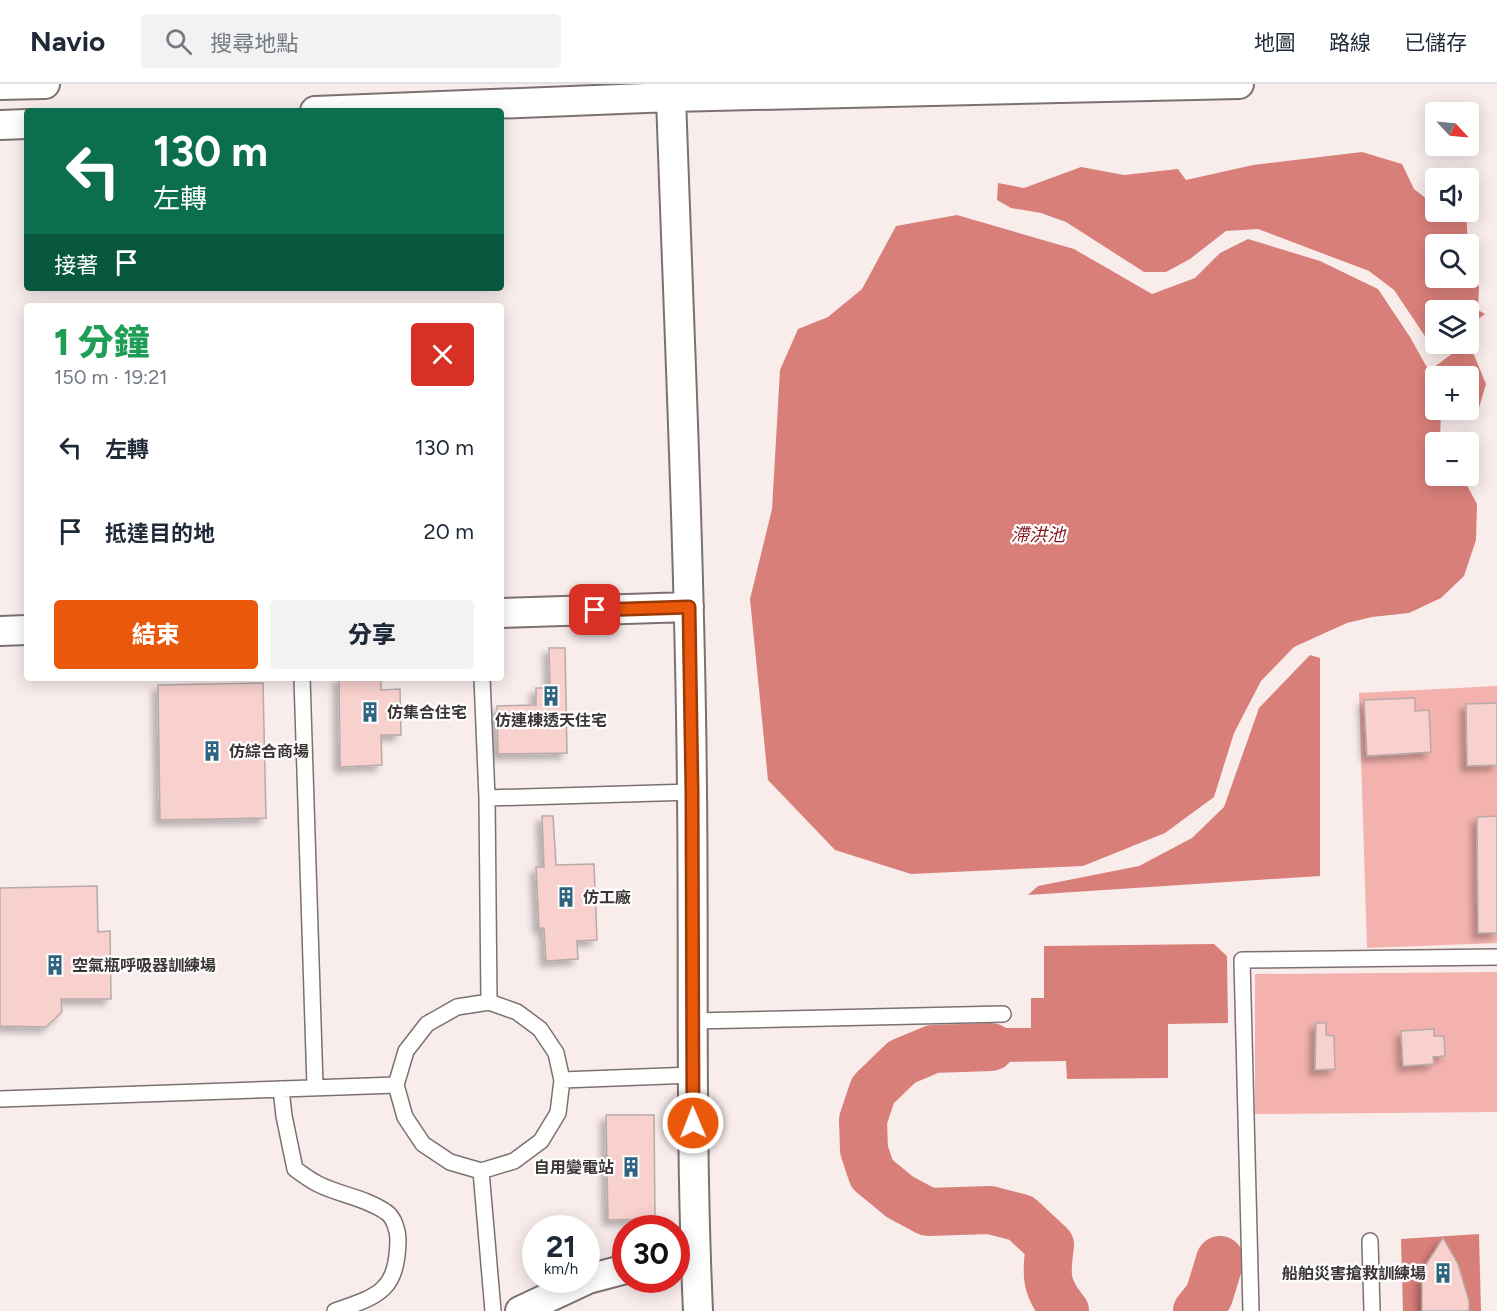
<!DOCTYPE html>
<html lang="zh-TW">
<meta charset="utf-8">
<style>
:root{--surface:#fff;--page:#f2f2f3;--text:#1f2937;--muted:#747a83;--line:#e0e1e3;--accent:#ea580c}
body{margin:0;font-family:Figtree,"Noto Sans TC",sans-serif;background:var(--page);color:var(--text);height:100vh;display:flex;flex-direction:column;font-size:22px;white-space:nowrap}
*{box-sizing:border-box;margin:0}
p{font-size:20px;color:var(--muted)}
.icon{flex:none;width:33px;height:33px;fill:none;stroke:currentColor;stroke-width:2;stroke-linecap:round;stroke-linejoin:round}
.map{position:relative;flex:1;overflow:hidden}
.panel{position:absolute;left:24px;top:219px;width:480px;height:378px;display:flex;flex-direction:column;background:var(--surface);border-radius:6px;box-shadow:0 3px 15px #0003}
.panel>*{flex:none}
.banner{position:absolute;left:24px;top:24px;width:480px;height:183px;border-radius:6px;box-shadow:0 3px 15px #0003;background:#0b6e4f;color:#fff;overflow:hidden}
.needle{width:39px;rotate:116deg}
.tools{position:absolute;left:1425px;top:18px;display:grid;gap:12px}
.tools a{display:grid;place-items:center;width:54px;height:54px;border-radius:6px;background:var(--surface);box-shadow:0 3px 15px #0003;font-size:30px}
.speed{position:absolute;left:522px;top:1131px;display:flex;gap:12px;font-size:30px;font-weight:700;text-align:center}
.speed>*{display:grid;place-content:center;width:78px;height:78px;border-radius:50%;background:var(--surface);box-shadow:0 3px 15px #0003;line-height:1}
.speed small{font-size:15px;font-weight:400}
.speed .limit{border:9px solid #d22;background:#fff;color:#111}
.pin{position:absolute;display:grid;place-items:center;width:51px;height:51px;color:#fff;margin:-26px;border-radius:12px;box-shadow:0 3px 9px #0006}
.me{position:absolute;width:66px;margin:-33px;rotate:359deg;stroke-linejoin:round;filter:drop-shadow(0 0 4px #0008)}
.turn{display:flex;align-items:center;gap:21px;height:126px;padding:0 30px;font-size:27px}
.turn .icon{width:78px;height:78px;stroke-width:2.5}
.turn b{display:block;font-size:42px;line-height:51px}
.then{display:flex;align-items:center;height:57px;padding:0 30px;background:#0003;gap:12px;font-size:22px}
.round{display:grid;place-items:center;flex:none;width:63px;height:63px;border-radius:6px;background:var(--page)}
.head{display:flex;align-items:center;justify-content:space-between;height:102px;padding:0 30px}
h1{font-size:36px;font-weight:800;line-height:45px;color:#1e9e55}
.primary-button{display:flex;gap:12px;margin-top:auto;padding:12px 30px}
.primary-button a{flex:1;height:69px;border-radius:6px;background:var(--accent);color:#fff;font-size:24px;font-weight:800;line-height:69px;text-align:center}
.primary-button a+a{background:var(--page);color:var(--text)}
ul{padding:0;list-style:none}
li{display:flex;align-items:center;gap:18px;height:84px;padding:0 30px}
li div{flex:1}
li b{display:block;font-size:22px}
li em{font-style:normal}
header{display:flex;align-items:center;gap:36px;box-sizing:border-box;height:84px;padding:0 30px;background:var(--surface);border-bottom:2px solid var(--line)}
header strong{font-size:28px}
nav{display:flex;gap:33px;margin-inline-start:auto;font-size:21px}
.search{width:420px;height:54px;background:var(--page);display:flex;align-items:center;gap:15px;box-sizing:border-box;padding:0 21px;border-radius:6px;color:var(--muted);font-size:22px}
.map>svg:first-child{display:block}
</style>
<header>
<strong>Navio</strong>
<div class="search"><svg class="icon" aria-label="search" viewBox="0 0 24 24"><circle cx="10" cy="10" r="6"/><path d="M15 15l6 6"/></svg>搜尋地點</div>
<nav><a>地圖</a><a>路線</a><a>已儲存</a></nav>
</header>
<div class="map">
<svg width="1497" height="1227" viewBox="0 0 1497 1227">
<defs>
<filter id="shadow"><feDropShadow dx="-5.5" dy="5.5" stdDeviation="3" flood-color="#0004"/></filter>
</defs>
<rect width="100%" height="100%" fill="#f9edec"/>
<path fill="#f3b2ad" d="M1497 602V859L1367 864 1359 609Z
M1497 888V1028L1255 1030V890Z"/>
<path fill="#d97f7a" d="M1362 68 1402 80 1414 105 1428 116 1435 108 1436 128H1466L1468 160H1436V194H1468L1469 172V179L1479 203 1478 226 1485 230 1469 242 1468 226H1436V260H1445L1435 267 1394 206 1369 187 1258 145 1226 147 1190 175 1166 188H1144L1066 138 1041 129 1011 124 997 116 998 99 1024 104 1081 83 1124 91 1178 85 1186 96 1253 81Z
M957 131 1074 165 1152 210 1195 194 1220 169 1248 155 1320 177 1378 205 1410 253 1429 287 1465 260 1469 259 1486 300 1478 327 1469 325 1468 292H1436V326H1441L1440 358H1436V392H1462L1477 420 1476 456 1464 492 1441 514 1409 529 1372 533 1347 539 1294 563 1261 597 1234 649 1214 713 1165 749 1083 782 911 790 835 766 768 696 750 515 772 425 780 286 798 245 828 233 862 205 896 142Z
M1310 571 1320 574V792L1028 811 1038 802 1139 782 1192 754 1224 723 1259 624Z
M1214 860 1227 872 1228 939 1168 940V994L1067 995 1066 977 991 978 990 944H1031V914H1044V862Z
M1479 1150 1481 1227H1403L1401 1155Z"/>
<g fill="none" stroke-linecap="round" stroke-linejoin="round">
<path stroke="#d97f7a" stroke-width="48" d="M991 963 933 965 902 978 873 1006 863 1036 864 1066 872 1090 900 1113 928 1128 990 1126 1021 1134 1050 1161C1046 1191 1045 1203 1065 1227
M1197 1227 1209 1212 1220 1176"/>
</g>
<path fill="#f8d0cd" stroke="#b7abaa" stroke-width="1.5" filter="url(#shadow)" d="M549 564H565L567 669 498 670 497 622 536 621V604H550Z
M339 594H381V606L400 605 401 651H381L382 681 340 683Z
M263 599 266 734 160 736 158 601Z
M1415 614V627L1429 626 1431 668 1367 672 1364 616Z
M1497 619V681L1467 682 1466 620Z
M542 732H553L556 781 594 780 597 856 577 857 578 875 546 877 544 844H539L536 783H544Z
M1497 732V849H1478L1477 733Z
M97 802 98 848 110 847 111 915H61L62 928 46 943 0 942V804Z
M1316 939H1326V951L1334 952 1335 985 1315 986Z
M1434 945V952H1444L1445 972 1433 973 1434 980 1403 982 1401 947Z
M606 1031H654L655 1135 608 1136Z
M1443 1154 1458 1180 1469 1217V1227H1422V1199L1427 1179Z"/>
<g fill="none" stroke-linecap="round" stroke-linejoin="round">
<g stroke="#7c7170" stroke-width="18">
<path id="lane" d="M302 594 315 1002
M482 594 487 714 489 918
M487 714 692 708
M489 918 517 928 540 945 556 969 562 996 558 1029 541 1057 514 1077 481 1087 450 1078 423 1060 405 1033 396 1001 406 967 427 940 457 923Z
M692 937 1003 930
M562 996 693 991
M281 1005 284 1032 295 1085C302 1090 310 1096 318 1100 340 1111 366 1114 386 1128 394 1133 398 1147 398 1156 397 1207 379 1212 335 1227
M0 1015 396 1001
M481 1087 493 1227
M1370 1157 1372 1227
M1251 1227 1242 876 1497 873"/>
</g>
<g stroke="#7c7170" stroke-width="32">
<path id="street" d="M0 1 45 0
M671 13C679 245 690 477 692 708 694 881 690 1054 698 1227
M315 27 671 13 1239 0
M0 41 27 40
M501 529 689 523
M0 547 27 546
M520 1227 588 1195 626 1185"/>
</g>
<use href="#lane" stroke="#fff" stroke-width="15"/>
<use href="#street" stroke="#fff" stroke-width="28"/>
</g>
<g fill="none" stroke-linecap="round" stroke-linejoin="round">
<g stroke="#983908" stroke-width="15">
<path id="route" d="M595 526 689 523 692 708 693 1039"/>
</g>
<use href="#route" stroke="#ea580c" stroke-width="10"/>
</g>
<defs>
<g id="building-bare" transform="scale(1.62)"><path d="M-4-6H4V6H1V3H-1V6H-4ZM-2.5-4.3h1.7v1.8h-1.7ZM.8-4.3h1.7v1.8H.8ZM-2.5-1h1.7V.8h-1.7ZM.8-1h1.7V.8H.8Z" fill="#2f6480" stroke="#fdfdfd" stroke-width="2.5" paint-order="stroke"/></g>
</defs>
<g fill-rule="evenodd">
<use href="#building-bare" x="551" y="612"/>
<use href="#building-bare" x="370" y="628"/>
<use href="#building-bare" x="212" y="667"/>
<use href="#building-bare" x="566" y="813"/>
<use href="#building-bare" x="55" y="881"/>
<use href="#building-bare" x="631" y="1083"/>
<use href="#building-bare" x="1443" y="1189"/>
</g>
<g text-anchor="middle" stroke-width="4.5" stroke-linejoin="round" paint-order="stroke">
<g font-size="16" font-weight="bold" fill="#3b3635" stroke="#fdfdfd" text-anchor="start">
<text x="387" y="634">仿集合住宅</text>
<text x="551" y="642" text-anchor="middle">仿連棟透天住宅</text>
<text x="229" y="673">仿綜合商場</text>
<text x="583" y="819">仿工廠</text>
<text x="72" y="887">空氣瓶呼吸器訓練場</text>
<text x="614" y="1089" text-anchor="end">自用變電站</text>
<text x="1426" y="1195" text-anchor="end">船舶災害搶救訓練場</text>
</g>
<g font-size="18" font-style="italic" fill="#81141c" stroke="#fdfdfd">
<text x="1038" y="457">滯洪池</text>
</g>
</g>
</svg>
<div class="tools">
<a><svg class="needle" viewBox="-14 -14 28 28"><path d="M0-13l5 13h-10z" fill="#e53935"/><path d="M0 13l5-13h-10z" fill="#747a83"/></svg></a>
<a><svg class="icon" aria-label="sound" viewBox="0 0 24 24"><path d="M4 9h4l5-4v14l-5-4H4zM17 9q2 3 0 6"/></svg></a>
<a><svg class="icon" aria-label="search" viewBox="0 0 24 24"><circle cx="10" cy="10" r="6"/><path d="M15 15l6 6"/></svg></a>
<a><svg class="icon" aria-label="layers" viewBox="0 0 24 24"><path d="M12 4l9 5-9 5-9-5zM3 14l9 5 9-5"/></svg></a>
<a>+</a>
<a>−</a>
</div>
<div class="speed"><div>21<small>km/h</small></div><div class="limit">30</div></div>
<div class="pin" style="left:595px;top:526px;background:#d93025"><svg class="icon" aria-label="arrive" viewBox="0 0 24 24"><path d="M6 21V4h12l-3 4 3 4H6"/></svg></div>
<svg class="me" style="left:693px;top:1039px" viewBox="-20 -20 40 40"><circle r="17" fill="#ea580c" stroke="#fff" stroke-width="3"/><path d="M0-11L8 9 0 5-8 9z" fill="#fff"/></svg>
<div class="banner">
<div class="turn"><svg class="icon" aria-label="left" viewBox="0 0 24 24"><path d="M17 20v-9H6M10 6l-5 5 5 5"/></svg><div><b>130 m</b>左轉</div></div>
<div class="then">接著<svg class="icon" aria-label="arrive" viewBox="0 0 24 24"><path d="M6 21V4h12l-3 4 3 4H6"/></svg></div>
</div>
<section class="panel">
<div class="head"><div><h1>1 分鐘</h1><p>150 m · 19:21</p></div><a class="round" style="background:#d93025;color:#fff"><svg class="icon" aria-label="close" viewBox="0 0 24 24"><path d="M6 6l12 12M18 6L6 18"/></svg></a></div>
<ul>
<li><svg class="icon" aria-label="left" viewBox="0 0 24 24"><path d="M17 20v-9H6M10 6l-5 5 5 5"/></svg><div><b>左轉</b></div><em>130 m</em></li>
<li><svg class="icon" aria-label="arrive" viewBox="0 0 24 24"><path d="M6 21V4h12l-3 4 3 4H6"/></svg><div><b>抵達目的地</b></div><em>20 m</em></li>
</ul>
<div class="primary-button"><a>結束</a><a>分享</a></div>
</section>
</div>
